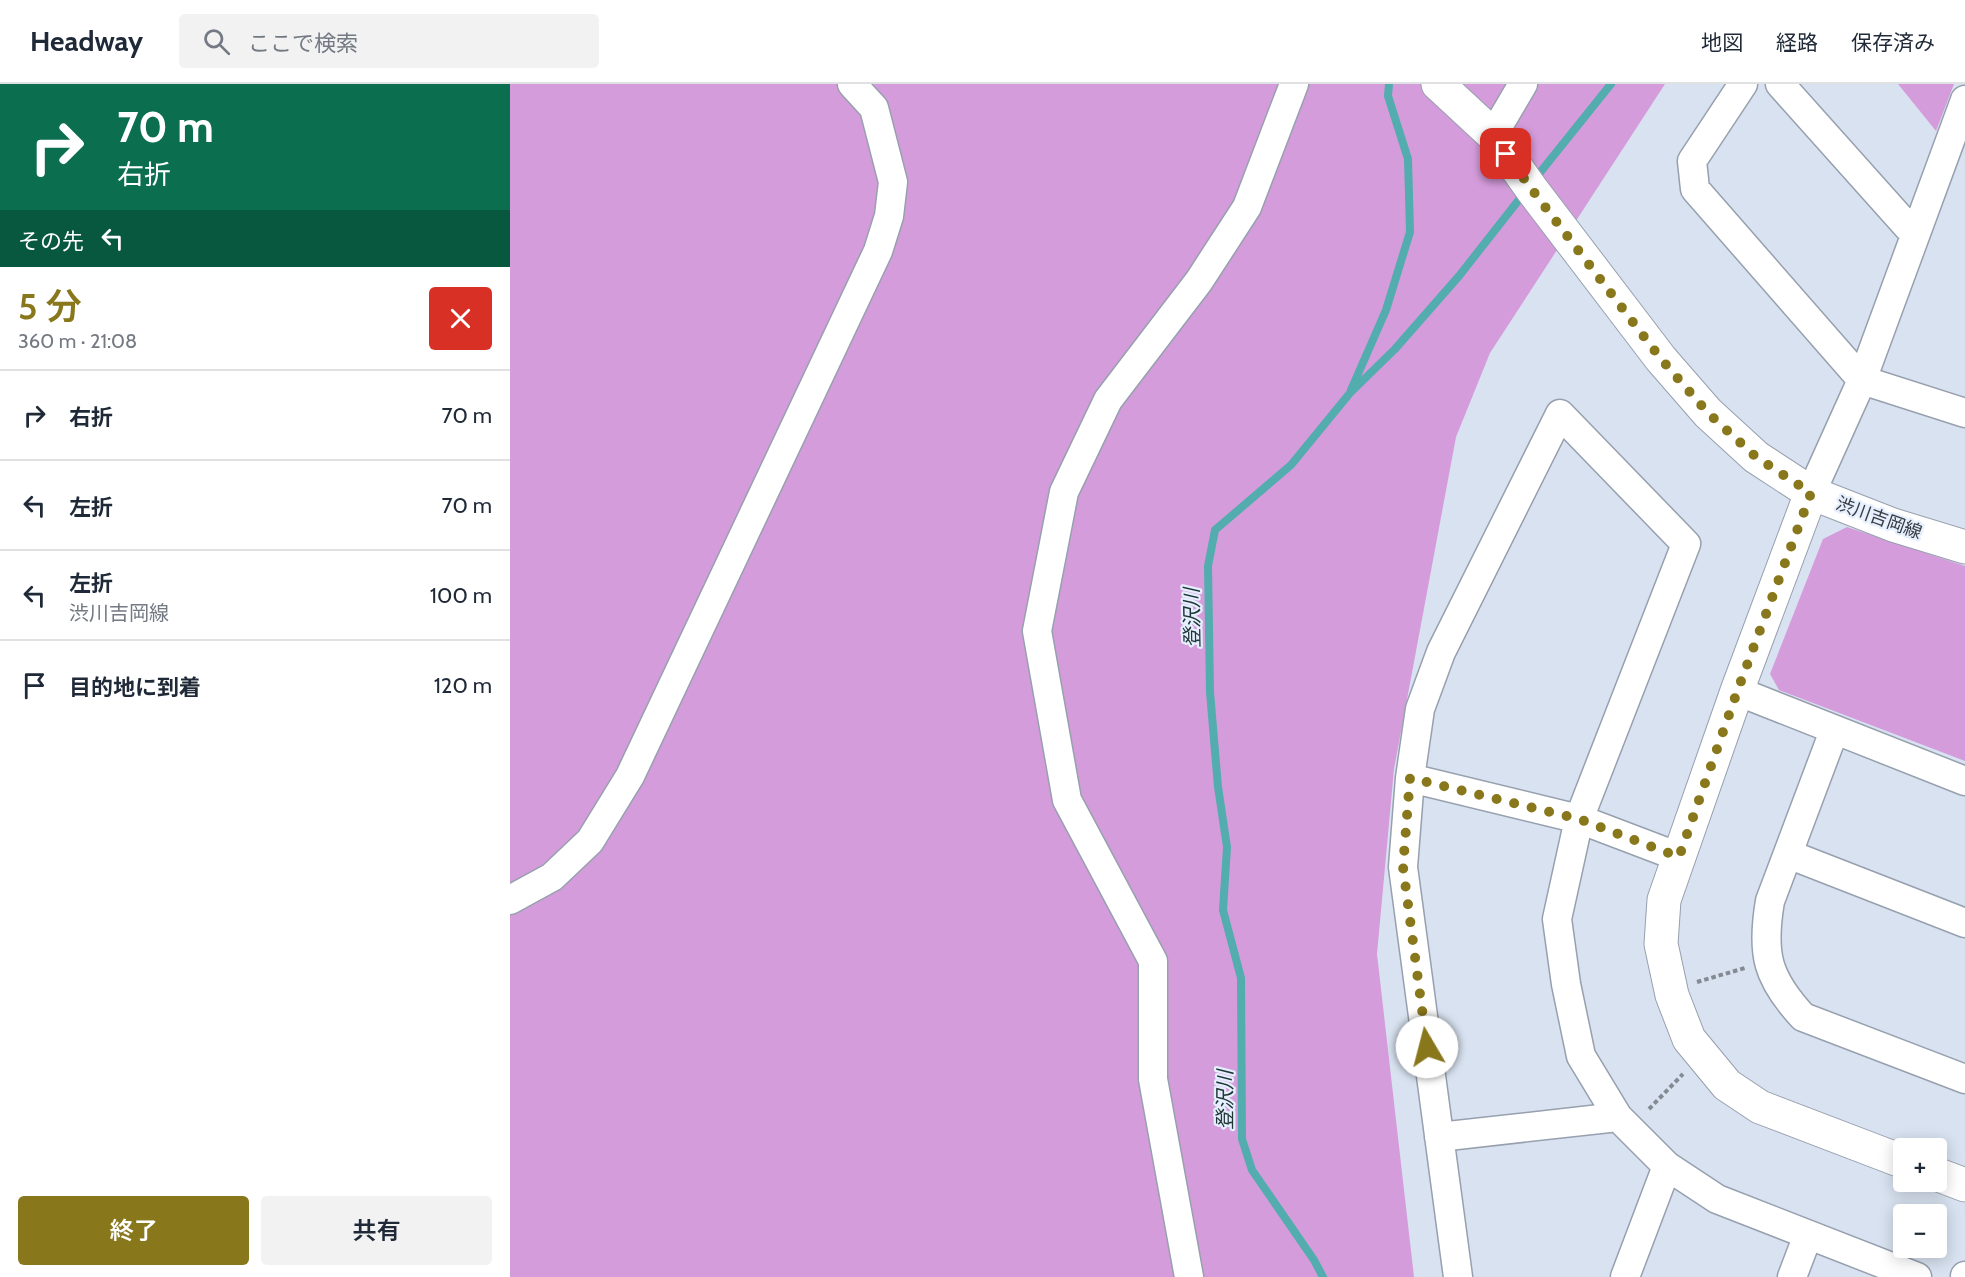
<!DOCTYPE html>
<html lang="ja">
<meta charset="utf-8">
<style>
:root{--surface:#fff;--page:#f2f2f3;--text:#1f2937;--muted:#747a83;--line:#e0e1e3;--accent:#89771b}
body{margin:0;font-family:Cabin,"Noto Sans JP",sans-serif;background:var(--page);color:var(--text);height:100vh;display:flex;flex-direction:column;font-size:22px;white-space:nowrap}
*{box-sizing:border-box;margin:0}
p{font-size:20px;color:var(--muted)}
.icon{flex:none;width:33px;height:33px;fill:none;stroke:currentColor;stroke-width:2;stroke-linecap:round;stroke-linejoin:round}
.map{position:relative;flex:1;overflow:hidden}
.details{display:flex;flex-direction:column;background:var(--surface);width:510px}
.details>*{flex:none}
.banner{background:#0b6e4f;color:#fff;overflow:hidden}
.buttons{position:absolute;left:1383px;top:1054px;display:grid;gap:12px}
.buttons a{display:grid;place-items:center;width:54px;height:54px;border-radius:6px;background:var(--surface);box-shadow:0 3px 15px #0003;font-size:30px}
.pin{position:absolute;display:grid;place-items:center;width:51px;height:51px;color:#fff;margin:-26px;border-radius:12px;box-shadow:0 3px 9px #0006}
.me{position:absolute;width:66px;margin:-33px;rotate:352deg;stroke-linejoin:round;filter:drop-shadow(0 0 4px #0008)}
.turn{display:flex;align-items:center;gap:21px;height:126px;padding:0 18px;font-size:27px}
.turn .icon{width:78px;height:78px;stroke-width:2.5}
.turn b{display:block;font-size:42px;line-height:51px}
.then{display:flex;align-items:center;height:57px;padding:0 18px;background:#0003;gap:12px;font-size:22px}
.round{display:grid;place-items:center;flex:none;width:63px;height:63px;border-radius:6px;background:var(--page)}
.head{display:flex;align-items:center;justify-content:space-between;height:102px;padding:0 18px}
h1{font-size:36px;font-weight:600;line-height:45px;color:var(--accent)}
.action{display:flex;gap:12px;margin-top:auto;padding:12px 18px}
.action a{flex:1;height:69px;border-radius:6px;background:var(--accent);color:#fff;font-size:24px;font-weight:600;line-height:69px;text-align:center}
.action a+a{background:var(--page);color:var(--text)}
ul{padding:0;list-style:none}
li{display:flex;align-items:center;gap:18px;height:90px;padding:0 18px;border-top:2px solid var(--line)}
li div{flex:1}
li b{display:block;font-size:22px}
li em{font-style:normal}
header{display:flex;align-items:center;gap:36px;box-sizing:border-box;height:84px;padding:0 30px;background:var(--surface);border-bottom:2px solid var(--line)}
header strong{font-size:28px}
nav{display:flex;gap:33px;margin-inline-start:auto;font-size:21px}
.search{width:420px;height:54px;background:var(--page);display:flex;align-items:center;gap:15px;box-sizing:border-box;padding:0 21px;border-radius:6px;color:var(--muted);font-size:22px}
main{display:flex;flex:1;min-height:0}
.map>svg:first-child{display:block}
</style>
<header>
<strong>Headway</strong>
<div class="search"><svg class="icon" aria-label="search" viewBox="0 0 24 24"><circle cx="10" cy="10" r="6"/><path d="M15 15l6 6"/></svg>ここで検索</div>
<nav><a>地図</a><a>経路</a><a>保存済み</a></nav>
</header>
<main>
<section class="details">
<div class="banner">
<div class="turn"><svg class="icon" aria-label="right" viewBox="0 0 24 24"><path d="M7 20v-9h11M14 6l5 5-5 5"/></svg><div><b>70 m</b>右折</div></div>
<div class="then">その先<svg class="icon" aria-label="left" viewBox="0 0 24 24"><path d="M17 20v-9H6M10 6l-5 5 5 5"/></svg></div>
</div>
<div class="head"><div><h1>5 分</h1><p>360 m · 21:08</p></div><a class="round" style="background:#d93025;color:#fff"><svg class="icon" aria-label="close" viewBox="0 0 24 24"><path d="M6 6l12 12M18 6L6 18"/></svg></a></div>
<ul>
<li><svg class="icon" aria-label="right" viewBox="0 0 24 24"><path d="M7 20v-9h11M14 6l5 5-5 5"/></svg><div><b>右折</b></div><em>70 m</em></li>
<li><svg class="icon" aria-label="left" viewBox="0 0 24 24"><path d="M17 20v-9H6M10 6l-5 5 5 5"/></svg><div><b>左折</b></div><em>70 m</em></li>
<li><svg class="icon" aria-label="left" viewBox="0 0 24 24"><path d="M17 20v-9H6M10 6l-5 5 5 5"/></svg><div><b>左折</b><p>渋川吉岡線</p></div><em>100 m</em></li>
<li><svg class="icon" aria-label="arrive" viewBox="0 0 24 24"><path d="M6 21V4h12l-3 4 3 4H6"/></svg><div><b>目的地に到着</b></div><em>120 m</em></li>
</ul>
<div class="action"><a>終了</a><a>共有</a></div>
</section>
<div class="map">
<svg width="1455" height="1193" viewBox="0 0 1455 1193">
<rect width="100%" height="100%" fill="#d8e2f0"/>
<path fill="#d59cdc" d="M0 0H1155L980 269 946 353 884 685 867 870 904 1193H0Z
M1388 0H1444L1426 47Z
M1337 443 1455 482V677L1269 606 1260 590 1313 455Z"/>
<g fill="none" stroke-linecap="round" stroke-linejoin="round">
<path stroke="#53acad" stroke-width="8" d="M1024 96 1101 0
M841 306 876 226 900 148 898 75 878 12 879 0
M813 1193 804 1176 742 1086 732 1055 731 894 713 826 717 763 708 703 700 608 698 482 705 446 781 381 840 309 885 265 949 192 1015 108"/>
<g stroke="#97a0ae" stroke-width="31">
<path id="minor" d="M1233 0 1182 77 1185 105 1352 296 1455 329
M1270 0 1405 151
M983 51 1013 0
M1301 409 1352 296 1455 16
M1227 607 1455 697
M1324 647 1260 817C1251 870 1257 894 1293 933L1455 995
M900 694 1069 735 1169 773
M1278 770 1455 839
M0 816 42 793 80 757 120 692 368 167 379 132 383 98 364 24 342 0
M929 1053 1108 1033
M679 1193 643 995V877L557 716 527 547 554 408 598 316 689 197 737 123 784 0
M948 1193 893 783 900 694 910 625 931 568 1050 330 1176 460 1069 735 1047 835 1056 900 1071 972 1108 1033 1157 1082 1207 1115 1407 1193
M1115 1193 1157 1082
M1282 1193 1298 1151
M1455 1193V1192"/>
</g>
<g stroke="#97a0ae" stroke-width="35">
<path id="tertiary" d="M1301 409 1227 607 1154 816 1151 860 1162 911 1179 955 1217 1001 1250 1023 1394 1078
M1426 1090 1455 1101"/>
</g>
<g stroke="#97a0ae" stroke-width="35">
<path id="secondary" d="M928 0 983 51 1023 107 1151 275 1198 329 1246 373 1301 409 1383 441 1455 463"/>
</g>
<path stroke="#848a94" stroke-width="4" stroke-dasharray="4.5 3" stroke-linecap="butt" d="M1187 898 1235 884
M1139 1025 1173 990"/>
<use href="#minor" stroke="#fff" stroke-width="28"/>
<use href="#tertiary" stroke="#fff" stroke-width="33"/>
<use href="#secondary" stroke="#fff" stroke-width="33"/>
</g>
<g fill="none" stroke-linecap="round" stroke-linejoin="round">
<path stroke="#89771b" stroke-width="10" stroke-dasharray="0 18" d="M917 963 893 783 900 694 1069 735 1169 773 1227 608 1301 409 1246 373 1198 329 1151 275 1023 107 996 70"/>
</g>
<g text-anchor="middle" stroke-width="4.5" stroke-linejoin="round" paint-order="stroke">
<g font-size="18" fill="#383c42" stroke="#e5effe">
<text transform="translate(1369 434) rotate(20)" y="6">渋川吉岡線</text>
</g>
<g font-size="20" font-style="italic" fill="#203636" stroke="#e5effe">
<text transform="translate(682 534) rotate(-91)" y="7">登沢川</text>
<text transform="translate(715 1016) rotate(-90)" y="7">登沢川</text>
</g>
</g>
</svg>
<div class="buttons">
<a>+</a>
<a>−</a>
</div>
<div class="pin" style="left:996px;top:70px;background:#d93025"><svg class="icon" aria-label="arrive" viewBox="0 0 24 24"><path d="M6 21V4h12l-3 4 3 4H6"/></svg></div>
<svg class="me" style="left:917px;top:963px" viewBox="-20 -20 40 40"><circle r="19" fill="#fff"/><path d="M0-13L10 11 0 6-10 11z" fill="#89771b"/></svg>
</div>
</main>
